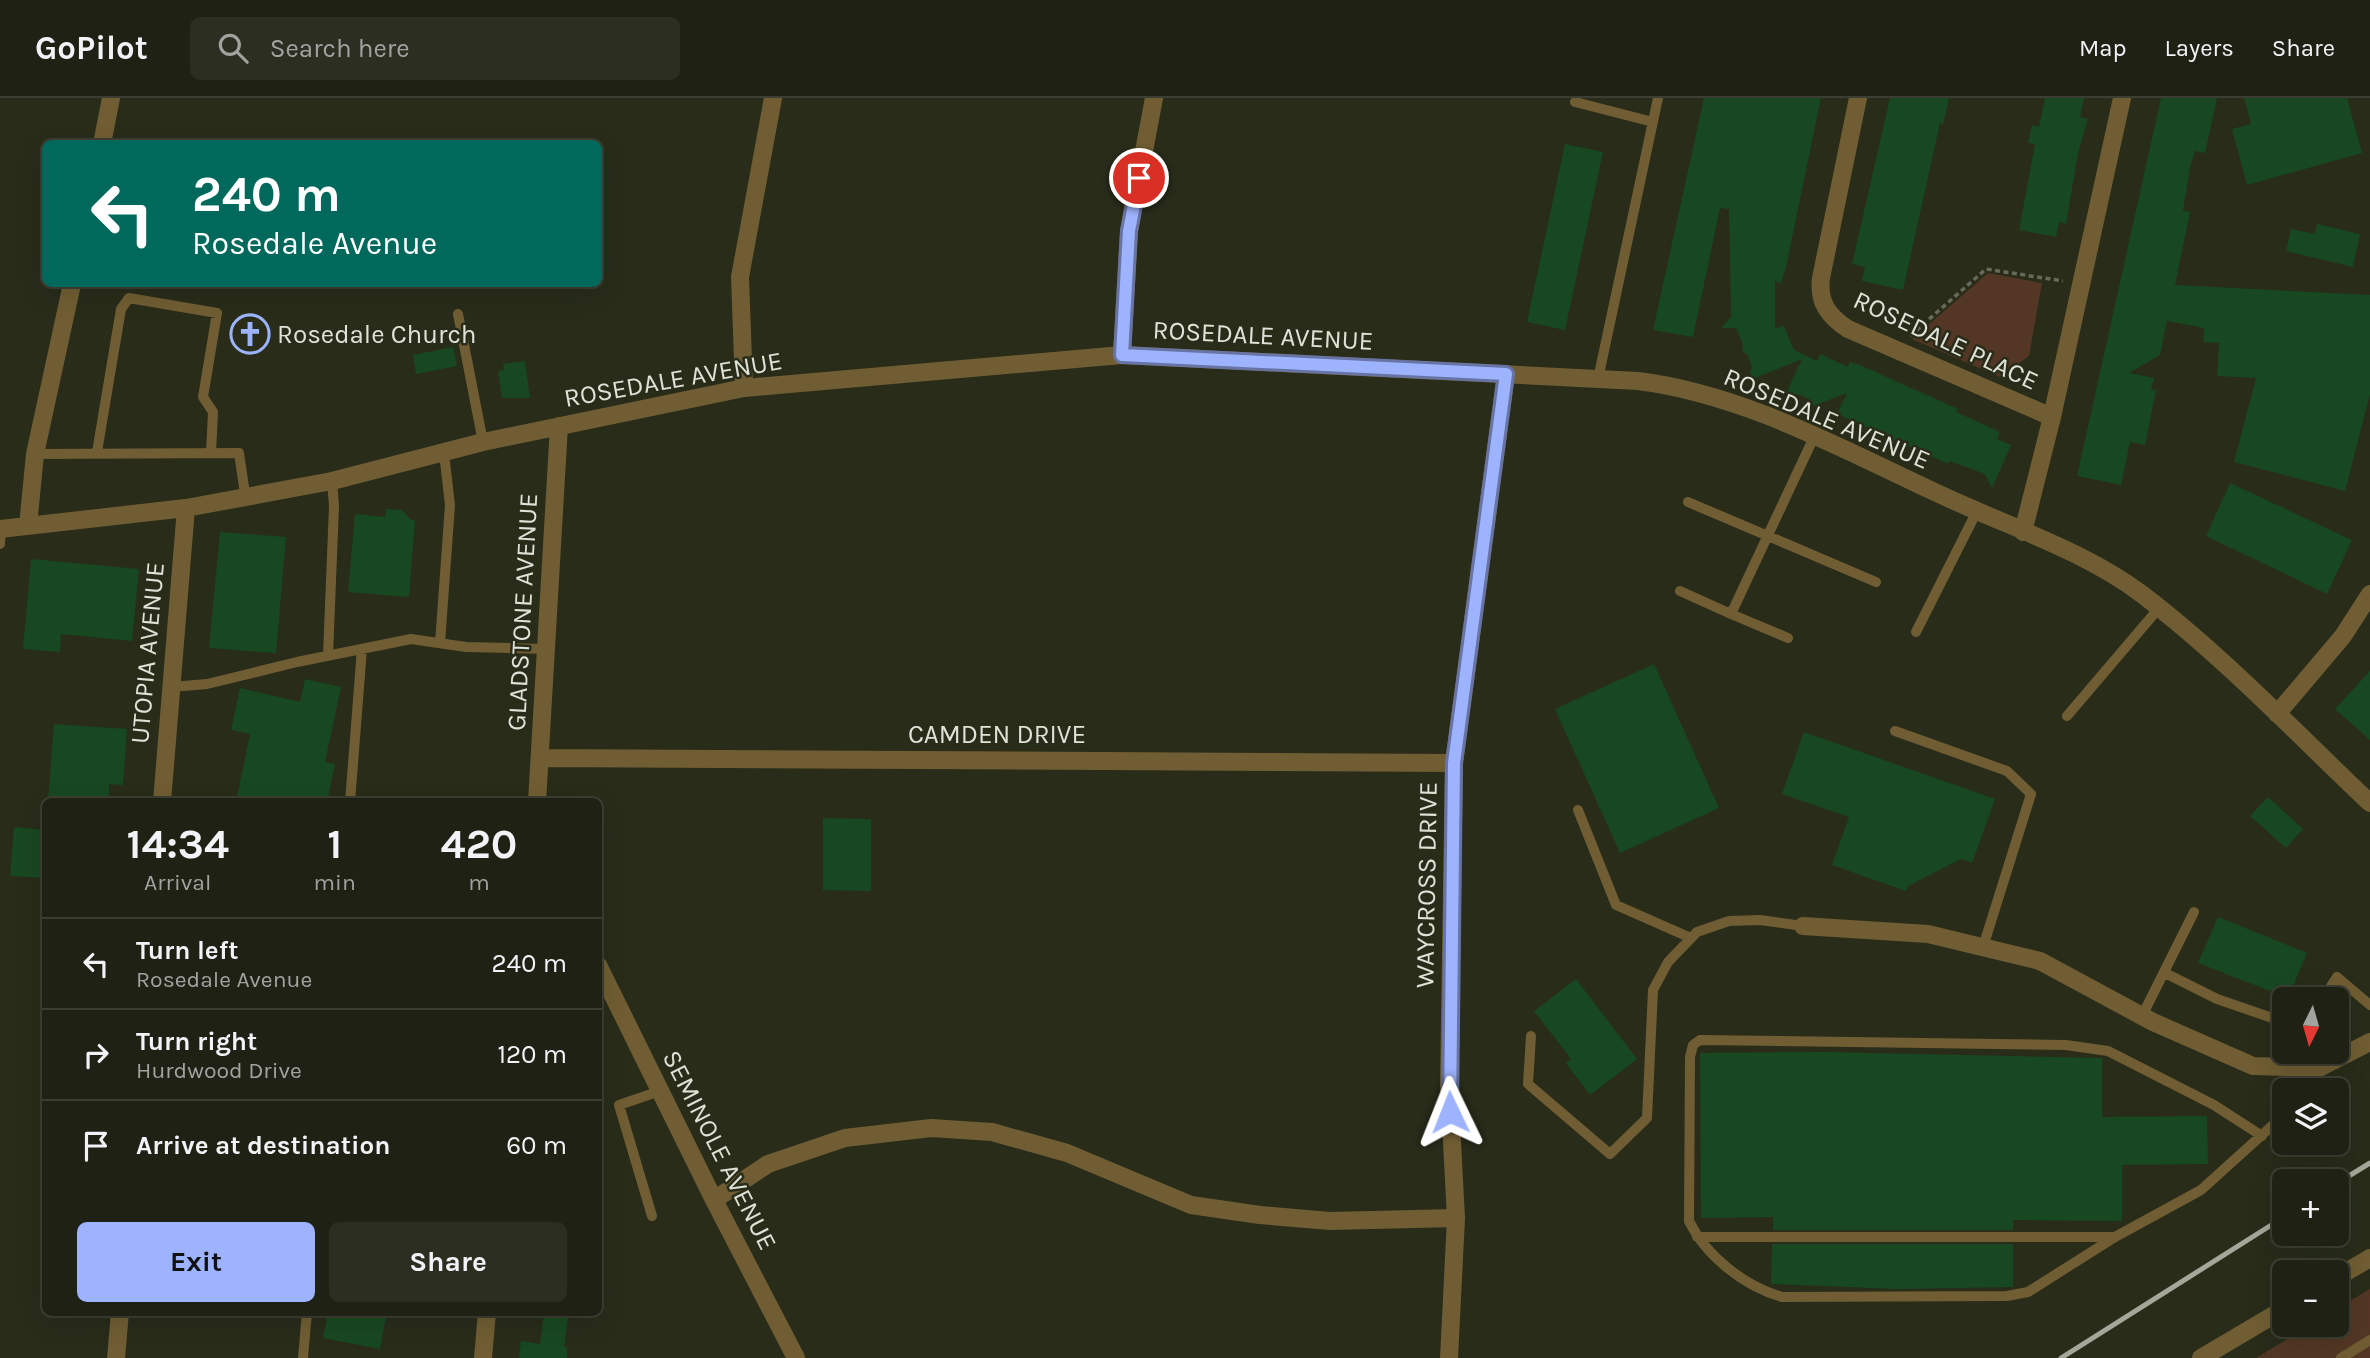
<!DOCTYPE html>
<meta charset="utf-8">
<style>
:root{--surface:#1e2113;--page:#2b2e21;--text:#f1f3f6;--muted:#a1a3a0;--line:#3c3e33;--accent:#9eb3fd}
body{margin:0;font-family:Karla,sans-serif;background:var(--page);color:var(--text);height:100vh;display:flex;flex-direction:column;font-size:26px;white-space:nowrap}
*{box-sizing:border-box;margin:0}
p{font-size:23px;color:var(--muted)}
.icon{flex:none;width:38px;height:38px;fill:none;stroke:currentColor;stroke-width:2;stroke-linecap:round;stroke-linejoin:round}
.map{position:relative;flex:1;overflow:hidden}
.panel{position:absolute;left:42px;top:700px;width:560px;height:518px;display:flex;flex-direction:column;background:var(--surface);border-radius:10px;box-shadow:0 7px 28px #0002,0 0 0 2px var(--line)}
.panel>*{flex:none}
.guide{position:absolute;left:42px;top:42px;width:560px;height:147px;border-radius:10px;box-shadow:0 7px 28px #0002,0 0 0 2px var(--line);background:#00695c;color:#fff;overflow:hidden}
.needle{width:46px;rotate:185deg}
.fabs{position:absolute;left:2272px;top:889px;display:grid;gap:14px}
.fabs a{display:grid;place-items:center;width:77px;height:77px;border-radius:10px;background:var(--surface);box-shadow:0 7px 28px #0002,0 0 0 2px var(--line);font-size:35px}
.pin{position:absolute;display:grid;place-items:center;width:60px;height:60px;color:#fff;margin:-30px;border:4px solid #fff;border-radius:50%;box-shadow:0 2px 7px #0007}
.me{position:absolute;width:77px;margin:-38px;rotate:358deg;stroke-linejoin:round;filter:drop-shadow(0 0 5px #0008)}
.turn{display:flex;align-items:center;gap:24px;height:147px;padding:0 35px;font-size:32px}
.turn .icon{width:91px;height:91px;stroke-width:2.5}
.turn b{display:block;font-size:49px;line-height:60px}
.eta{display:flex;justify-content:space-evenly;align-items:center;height:119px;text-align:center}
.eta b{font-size:42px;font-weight:700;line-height:49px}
.button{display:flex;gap:14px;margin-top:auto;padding:14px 35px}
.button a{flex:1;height:80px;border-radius:10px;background:var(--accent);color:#111;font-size:28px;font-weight:700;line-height:80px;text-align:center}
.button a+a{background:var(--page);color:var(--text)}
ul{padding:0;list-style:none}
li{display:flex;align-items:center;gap:21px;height:91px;padding:0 35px;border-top:2px solid var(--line)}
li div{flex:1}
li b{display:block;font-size:26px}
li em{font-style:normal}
header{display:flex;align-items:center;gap:42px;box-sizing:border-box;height:98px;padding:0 35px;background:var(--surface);border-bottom:2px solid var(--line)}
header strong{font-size:33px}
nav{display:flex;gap:38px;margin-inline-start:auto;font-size:24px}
.search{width:490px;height:63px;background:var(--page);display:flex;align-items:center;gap:18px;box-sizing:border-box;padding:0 24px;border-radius:10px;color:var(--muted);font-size:26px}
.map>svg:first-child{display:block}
</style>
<header>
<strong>GoPilot</strong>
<div class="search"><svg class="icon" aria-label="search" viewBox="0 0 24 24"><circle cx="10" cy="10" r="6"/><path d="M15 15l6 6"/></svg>Search here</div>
<nav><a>Map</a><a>Layers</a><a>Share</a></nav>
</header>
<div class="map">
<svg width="2370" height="1260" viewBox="0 0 2370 1260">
<rect width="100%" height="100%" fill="#282c19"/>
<path fill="#533724" d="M1988 175 2042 185 2029 258 2000 279 1912 241Z
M2370 1191V1260H2256L2311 1227H2336V1211Z"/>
<path fill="#184822" d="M1704 0H1821L1786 169 1781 185 1775 183V231L1783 227 1794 252 1817 263 1820 256 1848 269 1850 264 1862 268 1958 311 1956 314 2000 334 1997 341 2011 347 1992 390 1985 376 1949 363 1948 366 1837 316 1847 295 1813 308 1811 302 1798 296 1784 300 1802 261 1748 283 1752 268 1747 256 1742 254 1743 247 1736 230H1721L1731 219 1729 111 1720 110 1693 239 1653 232Z
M1890 0H1949L1943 26 1940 25 1903 192 1862 183 1865 169 1852 166Z
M2045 0H2084L2080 19 2088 21 2078 55 2066 126 2059 124 2056 139 2019 132 2035 46 2028 45 2032 27 2039 29Z
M2161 0H2217L2205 55 2195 53 2190 69 2183 113 2190 114 2175 187 2370 197V296L2345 393 2234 364 2256 280 2217 278 2219 245 2203 244 2204 230 2167 223 2160 257 2129 275 2154 280 2151 292H2156L2145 347 2130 344 2121 387 2077 378Z
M2244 0H2347L2362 55 2247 87 2232 31 2251 26Z
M1565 46 1603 54 1565 232 1527 224Z
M2317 126 2360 136 2353 169 2286 153 2291 131 2315 136Z
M453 249 457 268 416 276 413 257Z
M525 263 530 300H502L498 273 504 272 503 266Z
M2230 385 2352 442 2327 496 2206 438Z
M386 411 402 412 411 422H415L409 499 348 494 355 416 385 419Z
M220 434 286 439 276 555 209 550Z
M31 461 139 471 132 543 61 536 60 554 23 551Z
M1654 566 1719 710 1620 755 1555 611Z
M2370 573V642L2335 611Z
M305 581 341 589 325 664 335 666 327 704H236L250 636 231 632 240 590 300 604Z
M54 626 127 631 123 687 109 686V704H48Z
M1804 634 1995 701 1972 765 1961 761 1908 788 1906 793 1832 767 1849 719 1782 696Z
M2268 699 2303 731 2286 750 2250 718Z
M823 720 871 721V793L823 792Z
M14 729 46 732V780L10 778Z
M2218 819 2307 855 2288 900 2198 865Z
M1576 881 1637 961 1590 997 1566 965 1571 961 1534 913Z
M1824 954 2102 960V1019L2207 1018 2208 1066 2122 1067V1123L2013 1122V1132H1773V1119L1701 1120 1700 955Z
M1772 1146H2013V1189L1898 1191 1771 1186Z
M328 1214H387L380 1251 323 1240Z
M544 1214H569L564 1249H567V1260H519L521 1243 540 1246Z"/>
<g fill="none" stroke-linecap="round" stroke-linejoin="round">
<path stroke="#676a5a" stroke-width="3.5" stroke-dasharray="5 3.5" stroke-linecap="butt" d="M1910 238 1986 171 2063 183"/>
<path stroke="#705d33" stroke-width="10" d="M1575 4 1653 24
M458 216 483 344
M1598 281 1658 0
M97 354 121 211 129 200 217 215 203 299 213 314 211 355
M35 356 239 355 245 396
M1688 404 1876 484
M0 446 1 431
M1680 493 1731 516 1814 339
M1731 516 1788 540
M1916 534 1977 413
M440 545 450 407 444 355
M328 558 334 408 332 383
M171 589 207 586 297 564 411 541 466 549 546 551
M2067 618 2159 510
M1895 633 2007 673 2031 696 1983 849
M350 704 362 551
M1578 712 1616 807 1691 840
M2165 875 2217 901 2284 924
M2323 901 2337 879 2370 907
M2142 918 2194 814
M1531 938 1528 986 1610 1056 1647 1020 1653 892 1668 864 1697 834 1729 823 1760 822 1803 828
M2302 992 2319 970
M2262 1038 2214 1007 2108 953 2066 947 1700 942 1693 947 1690 959 1689 1123C1706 1158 1744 1188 1782 1199L2007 1198 2028 1194 2115 1139 2201 1092 2284 1017
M652 1118 619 1007 660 993
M1697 1139H2114
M303 1260 307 1214
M2341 1260 2370 1242"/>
<path stroke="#705d33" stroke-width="18" d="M1858 0 1821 180C1818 204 1828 218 1848 231L2052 319 2122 0
M102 46 111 0
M1122 257 1129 133 1154 0
M744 290 740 179 773 0
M28 428 35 356 72 186
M0 431 186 410 332 383 483 344 744 290 1122 257 1638 283C1751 297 1856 359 1959 405 2021 433 2089 456 2143 497 2224 559 2296 635 2370 705
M2023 434 2052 319
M2277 616 2343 538 2370 496
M540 660 1454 665
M162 704 186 410
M537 704 559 328
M1803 828 1928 836 2040 863 2153 924 2253 968 2319 970 2370 944
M598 867 714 1102 796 1260
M714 1102 768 1066 845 1040 931 1030 992 1034 1067 1055 1191 1107 1260 1117 1330 1123 1456 1120
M116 1260 120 1214
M483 1260 487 1214
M1449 1260 1456 1120 1449 987 1454 665 1506 276"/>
<path stroke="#705d33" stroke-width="18" d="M2336 1180 2370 1160
M2201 1260 2284 1211"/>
<path stroke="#a4a799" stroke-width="5" d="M2336 1086 2370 1065
M2061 1260 2284 1119"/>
</g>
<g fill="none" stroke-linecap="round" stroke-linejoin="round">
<g stroke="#6774a4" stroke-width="18">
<path id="route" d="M1139 80 1129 133 1122 257 1506 276 1454 665 1450 1014"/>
</g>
<use href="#route" stroke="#9eb3fd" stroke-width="12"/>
</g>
<defs>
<g id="church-ring" transform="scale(2.0125)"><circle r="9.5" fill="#282c19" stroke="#9eb3fd" stroke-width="1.5"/><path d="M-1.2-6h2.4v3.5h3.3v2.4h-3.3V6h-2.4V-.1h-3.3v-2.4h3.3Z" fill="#9eb3fd"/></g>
</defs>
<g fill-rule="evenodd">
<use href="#church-ring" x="250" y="236"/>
</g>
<g text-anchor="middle" stroke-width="5" stroke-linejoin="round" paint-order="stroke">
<g font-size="26" fill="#dfe2d6" stroke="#282c19" text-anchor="start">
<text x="277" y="245">Rosedale Church</text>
</g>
<g font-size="26" fill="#dfe2d6" stroke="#282c19">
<text transform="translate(1263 237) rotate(3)" y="9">ROSEDALE AVENUE</text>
<text transform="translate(1946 242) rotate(25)" y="9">ROSEDALE PLACE</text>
<text transform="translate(673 281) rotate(-10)" y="9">ROSEDALE AVENUE</text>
<text transform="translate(1827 320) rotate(23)" y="9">ROSEDALE AVENUE</text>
<text transform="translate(522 514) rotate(-87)" y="9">GLADSTONE AVENUE</text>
<text transform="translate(147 555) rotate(-85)" y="9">UTOPIA AVENUE</text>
<text x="997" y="645">CAMDEN DRIVE</text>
<text transform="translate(1426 787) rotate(-89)" y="9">WAYCROSS DRIVE</text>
<text transform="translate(720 1052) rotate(63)" y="9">SEMINOLE AVENUE</text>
</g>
</g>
</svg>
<div class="fabs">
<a><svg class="needle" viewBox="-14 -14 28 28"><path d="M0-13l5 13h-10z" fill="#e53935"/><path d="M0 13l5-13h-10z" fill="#a1a3a0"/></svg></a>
<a><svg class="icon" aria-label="layers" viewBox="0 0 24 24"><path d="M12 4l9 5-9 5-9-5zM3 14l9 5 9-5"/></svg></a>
<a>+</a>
<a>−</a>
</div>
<div class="pin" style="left:1139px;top:80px;background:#d93025"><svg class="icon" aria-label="arrive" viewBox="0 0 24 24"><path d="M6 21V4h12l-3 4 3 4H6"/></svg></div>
<svg class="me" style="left:1450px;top:1014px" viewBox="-20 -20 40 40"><path d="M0-17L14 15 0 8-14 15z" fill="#9eb3fd" stroke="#fff" stroke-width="4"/></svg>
<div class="guide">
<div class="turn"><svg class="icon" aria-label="left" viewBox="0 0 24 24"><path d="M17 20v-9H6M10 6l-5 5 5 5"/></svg><div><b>240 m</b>Rosedale Avenue</div></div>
</div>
<section class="panel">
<div class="eta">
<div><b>14:34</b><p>Arrival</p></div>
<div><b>1</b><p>min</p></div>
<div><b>420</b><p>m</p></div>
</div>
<ul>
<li><svg class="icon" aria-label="left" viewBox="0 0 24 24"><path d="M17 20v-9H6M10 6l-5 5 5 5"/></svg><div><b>Turn left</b><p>Rosedale Avenue</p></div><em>240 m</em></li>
<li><svg class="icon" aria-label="right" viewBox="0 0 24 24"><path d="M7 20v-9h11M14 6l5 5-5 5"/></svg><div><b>Turn right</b><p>Hurdwood Drive</p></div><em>120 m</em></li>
<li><svg class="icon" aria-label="arrive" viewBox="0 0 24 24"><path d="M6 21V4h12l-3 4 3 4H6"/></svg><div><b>Arrive at destination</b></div><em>60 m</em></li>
</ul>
<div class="button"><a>Exit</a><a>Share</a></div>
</section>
</div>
